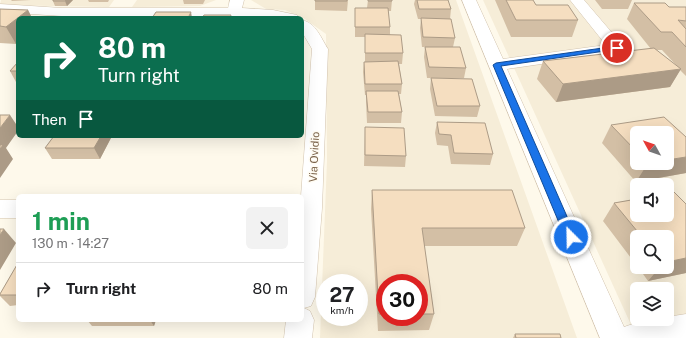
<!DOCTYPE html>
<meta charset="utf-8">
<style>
:root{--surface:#fff;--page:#f2f2f2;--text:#202124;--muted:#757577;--line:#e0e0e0}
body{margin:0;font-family:"Public Sans",sans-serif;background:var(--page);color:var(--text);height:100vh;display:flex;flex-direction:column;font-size:15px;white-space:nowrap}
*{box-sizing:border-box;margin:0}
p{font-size:13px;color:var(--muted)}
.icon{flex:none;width:22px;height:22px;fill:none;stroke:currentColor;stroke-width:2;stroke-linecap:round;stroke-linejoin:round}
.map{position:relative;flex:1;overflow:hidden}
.side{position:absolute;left:16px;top:194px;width:288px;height:128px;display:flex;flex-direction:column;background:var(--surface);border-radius:6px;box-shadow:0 4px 16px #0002}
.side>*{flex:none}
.hud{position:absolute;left:16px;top:16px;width:288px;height:122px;border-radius:6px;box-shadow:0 4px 16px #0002;background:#0b6e4f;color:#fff;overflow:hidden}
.needle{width:26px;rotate:310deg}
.controls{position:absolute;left:630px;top:126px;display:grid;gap:8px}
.controls a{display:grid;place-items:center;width:44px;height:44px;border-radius:6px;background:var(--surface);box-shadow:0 4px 16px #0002;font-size:20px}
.speed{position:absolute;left:316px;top:274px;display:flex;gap:8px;font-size:20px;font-weight:700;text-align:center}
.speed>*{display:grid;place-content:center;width:52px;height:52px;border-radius:50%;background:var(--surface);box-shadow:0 4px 16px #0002;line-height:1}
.speed small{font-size:10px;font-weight:400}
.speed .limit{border:6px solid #d22;background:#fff;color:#111}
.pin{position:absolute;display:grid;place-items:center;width:34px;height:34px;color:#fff;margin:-17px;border:2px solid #fff;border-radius:50%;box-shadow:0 1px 4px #0007}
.me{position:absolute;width:44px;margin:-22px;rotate:337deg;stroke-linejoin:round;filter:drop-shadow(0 0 3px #0008)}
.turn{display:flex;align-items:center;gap:14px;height:84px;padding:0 16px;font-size:18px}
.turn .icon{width:52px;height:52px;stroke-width:2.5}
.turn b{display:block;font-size:28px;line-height:34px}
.then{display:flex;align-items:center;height:38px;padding:0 16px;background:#0003;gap:8px;font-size:15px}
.round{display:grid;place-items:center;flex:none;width:42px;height:42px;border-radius:6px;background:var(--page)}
.head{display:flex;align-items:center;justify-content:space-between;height:68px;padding:0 16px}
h1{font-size:24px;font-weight:700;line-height:30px;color:#1e9e55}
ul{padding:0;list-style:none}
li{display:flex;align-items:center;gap:12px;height:52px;padding:0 16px;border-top:1px solid var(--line)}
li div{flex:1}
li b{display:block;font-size:15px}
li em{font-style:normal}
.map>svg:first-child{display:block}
</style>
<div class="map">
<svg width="686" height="338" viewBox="0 0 686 338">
<rect width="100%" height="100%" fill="#fef9eb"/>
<path fill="#f6edd8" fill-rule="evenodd" d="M1 0H114L109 7 0 5Z
M137 0H216L200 6 132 7Z
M251 0H456L577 338H320L327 161 326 34 305 19 285 10 266 9ZM325 283H359V317H325ZM385 283H419V317H385Z
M483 0H686V338H637ZM637 133H667V163H637ZM637 185H667V215H637ZM637 237H667V267H637ZM637 289H667V319H637Z"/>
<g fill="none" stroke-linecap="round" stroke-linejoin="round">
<g stroke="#d2c3ae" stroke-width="1">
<path id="minor" d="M230 0H244L242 8 273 10 297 15 299 18 234 16H62L0 12V4L62 8H228Z
M462 0H476L503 59 606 45 570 0H584L625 48 623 51 617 53 507 69 624 327C637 322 653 319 667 319V317L686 314V338H600Z
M302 20C316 23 321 38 328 49L322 208 315 297 311 306 304 308 310 311 314 320 312 338H284L286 320H302V196H301L312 49 302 32Z
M0 200H18V218H0Z"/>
</g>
<use href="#minor" fill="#fff" fill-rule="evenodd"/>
</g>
<path fill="#d3bfa5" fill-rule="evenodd" d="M11 0H31L12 1Z
M53 0H73L67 6H55L53 1Z
M88 0H109L108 2H89Z
M183 0H205L203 4H184Z
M315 0H348L347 11 315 10Z
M368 0H392L391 11H388L390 27V34L403 53 402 64H399L402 84 401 94H399L402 112 401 123H367L366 102V95H365L363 72 364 62H365V37H355V8H367Z
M415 0H448L451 9 450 19 455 38 453 47 466 68 464 78H427L424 57 425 47H422L420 28 421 19H418L414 4Z
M495 0H533L536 5 578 20 572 37H511Z
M595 0H632L628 9H602Z
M634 3 669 7H686V76L680 70 670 87 556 102 537 79 543 61 651 49 627 19ZM656 50H662L676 65Z
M0 9 28 10 32 18H18L16 44 0 43Z
M18 62V82H16L10 71Z
M431 78 480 106 477 117 435 116 430 89Z
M437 122 493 154 490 165 451 164 448 146 437 145 435 133Z
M611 125 686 137V173L636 182 602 143ZM637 133 667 163H637Z
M365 127 406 156 405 167 364 166Z
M112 136 100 159H52L45 148Z
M372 190 525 228 517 246H424L434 314 429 330 378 331 371 209ZM385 283H419V317H385Z
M674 192 686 204V273L648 281 638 267H667V237H637V266L603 221 614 203 637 199V215H667V193Z
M18 263V305L10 306 0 296V294Z
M87 320H156L154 326H92Z
M515 334 561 338H513Z"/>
<path fill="#ac9b86" d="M66 0H73L67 6 65 1Z
M28 10 32 18H18V42L16 44 6 27Z
M191 12 192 18H188Z
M681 69 670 87 556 102 563 84Z
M10 115 18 127V131L6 148 13 159 0 178V128Z
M101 136H112L100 159 94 148Z
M686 157V173L636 182 648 163H667V160Z
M4 229 16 243 0 270V235Z
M686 258V273L648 281 660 267H667V262Z
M150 320H156L154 326Z"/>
<path fill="#f5dec0" stroke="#ac9b86" d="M53 0H66L65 1H53Z
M315 0H347V1H315Z
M368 0H392V1H368Z
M417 0H448L451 9H419Z
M506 0H533L536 5H568L578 20H516Z
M634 3H665L669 7H686V21L678 20 686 29V47L672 32H661Z
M355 8H388L390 27H355Z
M0 9 28 10 6 27 0 26Z
M156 12H191L188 18H152Z
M204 15H231L230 18H202Z
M421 18 451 19 455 38 423 37Z
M365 34 401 35 403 53H365Z
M425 47H460L466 68 429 67Z
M654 48 681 69 563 84 543 61Z
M398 61 402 84H365L364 62Z
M18 62V71H10Z
M431 78 472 79 480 106H437Z
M366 91H398L402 112H368Z
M0 115H10L0 128Z
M664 117 686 137V157L667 160V133H637V152L611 125Z
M437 122 485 123 493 154 454 153 451 135 439 134Z
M365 127 404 128 406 156 365 155Z
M54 136H101L94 148H45Z
M0 145H3L0 149Z
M372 190H512L525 228H422L434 314H419V283H385V314H379Z
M674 192 686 204V258L667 262V237H642L614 203 637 199V215H667V193Z
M0 229H4L0 235Z
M18 263V295H0V294Z
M515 334H560L561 338H516Z"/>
<path fill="#1a73e8" stroke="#114b97" d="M617 46H619V49L501 66 576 237 574 240 571 242 567 240 565 237 493 65 496 63Z"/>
<g text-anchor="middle" stroke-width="3" stroke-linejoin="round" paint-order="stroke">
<g font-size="11" fill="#7c644b" stroke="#fffcf3">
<text transform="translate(314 157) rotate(-87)" y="4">Via Ovidio</text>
</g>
</g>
</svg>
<div class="controls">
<a><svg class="needle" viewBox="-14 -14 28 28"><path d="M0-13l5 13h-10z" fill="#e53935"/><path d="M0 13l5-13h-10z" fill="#757577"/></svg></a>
<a><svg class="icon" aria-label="sound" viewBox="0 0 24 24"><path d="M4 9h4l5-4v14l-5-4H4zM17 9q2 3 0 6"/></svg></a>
<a><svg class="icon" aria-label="search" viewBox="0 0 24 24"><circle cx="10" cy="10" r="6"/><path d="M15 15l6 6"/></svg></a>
<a><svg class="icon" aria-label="layers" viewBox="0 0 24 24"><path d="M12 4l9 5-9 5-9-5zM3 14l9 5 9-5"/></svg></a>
</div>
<div class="speed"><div>27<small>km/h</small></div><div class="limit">30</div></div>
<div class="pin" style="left:617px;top:48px;background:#d93025"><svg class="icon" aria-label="arrive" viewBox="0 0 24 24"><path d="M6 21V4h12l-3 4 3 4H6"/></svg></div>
<svg class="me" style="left:571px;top:237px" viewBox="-20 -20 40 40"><circle r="17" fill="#1a73e8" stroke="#fff" stroke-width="3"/><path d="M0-11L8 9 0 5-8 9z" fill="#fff"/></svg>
<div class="hud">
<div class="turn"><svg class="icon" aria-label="right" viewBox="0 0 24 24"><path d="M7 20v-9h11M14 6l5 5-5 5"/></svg><div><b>80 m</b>Turn right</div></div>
<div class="then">Then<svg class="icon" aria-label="arrive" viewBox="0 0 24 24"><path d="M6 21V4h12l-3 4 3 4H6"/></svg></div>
</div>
<section class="side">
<div class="head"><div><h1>1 min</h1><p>130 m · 14:27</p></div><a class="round"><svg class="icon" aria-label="close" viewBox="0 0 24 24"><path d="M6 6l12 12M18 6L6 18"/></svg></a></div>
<ul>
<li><svg class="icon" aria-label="right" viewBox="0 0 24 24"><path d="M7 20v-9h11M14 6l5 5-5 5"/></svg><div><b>Turn right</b></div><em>80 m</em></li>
</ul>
</section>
</div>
